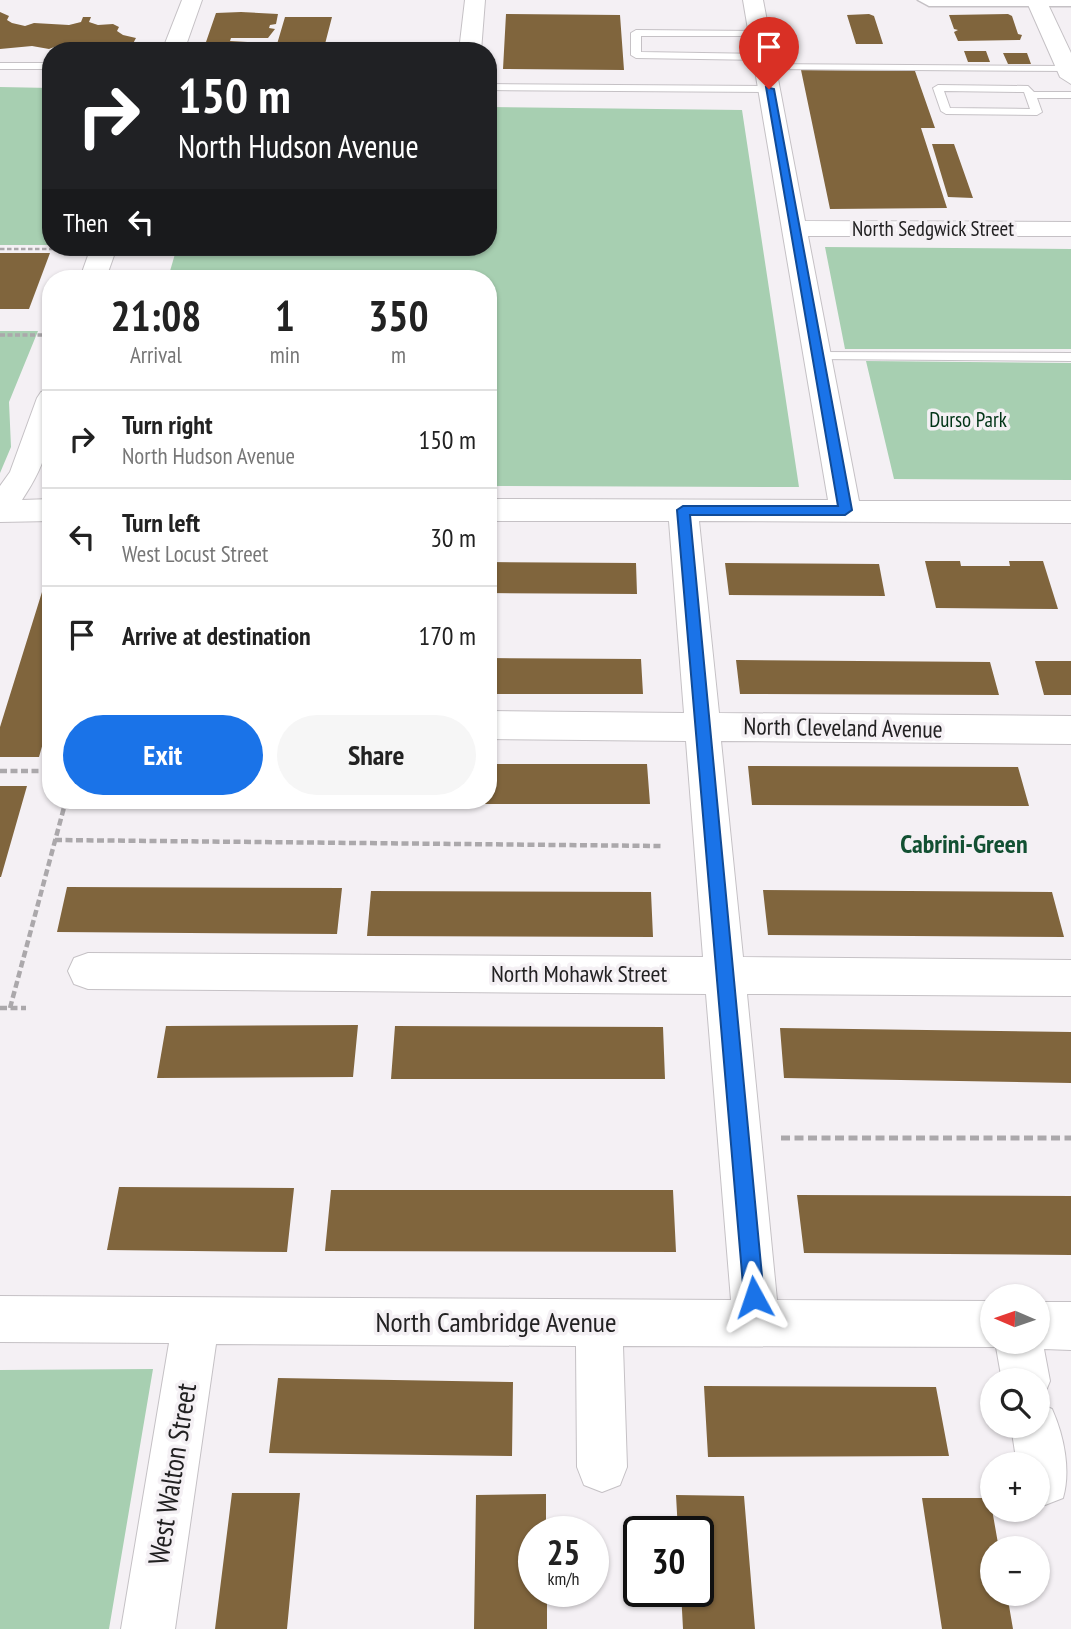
<!DOCTYPE html>
<meta charset="utf-8">
<style>
:root{--surface:#fff;--page:#f6f6f6;--text:#222;--muted:#767676;--line:#e0e0e0;--accent:#1a73e8}
body{margin:0;font-family:"PT Sans Narrow",sans-serif;background:var(--page);color:var(--text);height:100vh;display:flex;flex-direction:column;font-size:26px;white-space:nowrap}
*{box-sizing:border-box;margin:0}
p{font-size:23px;color:var(--muted)}
.icon{flex:none;width:38px;height:38px;fill:none;stroke:currentColor;stroke-width:2;stroke-linecap:round;stroke-linejoin:round}
.map{position:relative;flex:1;overflow:hidden}
.sheet{position:absolute;left:42px;top:270px;width:455px;height:539px;display:flex;flex-direction:column;background:var(--surface);border-radius:28px;box-shadow:0 2px 5px #0004}
.sheet>*{flex:none}
.banner{position:absolute;left:42px;top:42px;width:455px;height:214px;border-radius:28px;box-shadow:0 2px 5px #0004;background:#202124;color:#fff;overflow:hidden}
.needle{width:46px;rotate:272deg}
.controls{position:absolute;left:980px;top:1284px;display:grid;gap:14px}
.controls a{display:grid;place-items:center;width:70px;height:70px;border-radius:50%;background:var(--surface);box-shadow:0 2px 5px #0004;font-size:35px}
.speed{position:absolute;left:518px;top:1516px;display:flex;gap:14px;font-size:35px;font-weight:700;text-align:center}
.speed>*{display:grid;place-content:center;width:91px;height:91px;border-radius:50%;background:var(--surface);box-shadow:0 2px 5px #0004;line-height:1}
.speed small{font-size:18px;font-weight:400}
.speed .limit{border:4px solid #111;border-radius:10px;background:#fff;color:#111}
.pin{position:absolute;display:grid;place-items:center;width:60px;height:60px;color:#fff;margin:-72px -30px;border-radius:50% 50% 50% 0;rotate:-45deg;box-shadow:0 0 7px #0007}
.pin .icon{rotate:45deg}
.me{position:absolute;width:77px;margin:-38px;rotate:355deg;stroke-linejoin:round;filter:drop-shadow(0 0 5px #0008)}
.turn{display:flex;align-items:center;gap:24px;height:147px;padding:0 21px;font-size:32px}
.turn .icon{width:91px;height:91px;stroke-width:2.5}
.turn b{display:block;font-size:49px;line-height:60px}
.then{display:flex;align-items:center;height:66px;padding:0 21px;background:#0003;gap:14px;font-size:26px}
.eta{display:flex;justify-content:space-evenly;align-items:center;height:119px;text-align:center}
.eta b{font-size:42px;font-weight:700;line-height:49px}
.primary-button{display:flex;gap:14px;margin-top:auto;padding:14px 21px}
.primary-button a{flex:1;height:80px;border-radius:42px;background:var(--accent);color:#fff;font-size:28px;font-weight:700;line-height:80px;text-align:center}
.primary-button a+a{background:var(--page);color:var(--text)}
ul{padding:0;list-style:none}
li{display:flex;align-items:center;gap:21px;height:98px;padding:0 21px;border-top:2px solid var(--line)}
li div{flex:1}
li b{display:block;font-size:26px}
li em{font-style:normal}
.map>svg:first-child{display:block}
</style>
<div class="map">
<svg width="1071" height="1629" viewBox="0 0 1071 1629">
<rect width="100%" height="100%" fill="#f4f0f4"/>
<path fill="#a7cfb1" d="M0 87 51 88V245H0Z
M488 107 742 110 799 487 488 486V278H168L177 247H488Z
M825 247 1071 249V349H845Z
M0 331H38L9 402 11 447 0 473Z
M866 361 1071 363V480L894 479Z
M153 1369 109 1629H0V1370Z"/>
<path fill="#80653d" d="M0 12 9 16 7 20 12 23 25 26 34 23 69 25 81 22 83 17H91L89 22 98 25 113 24 119 27 117 31 123 35 136 38 129 51H73L57 46 49 49 32 46 0 49Z
M241 12 278 14 276 24 270 25 269 28 275 29 268 38H231L230 41 266 43 264 51H203L201 45 206 42 216 13Z
M506 14 620 15 624 70 503 69Z
M869 14 874 16 883 44H856L847 15Z
M1008 14 1012 16 1018 34 1022 35 1020 40 958 41 954 32 958 30 954 29 949 15Z
M285 17H332L325 44 337 45 335 51H275Z
M964 51H986L990 62H968Z
M1003 53H1027L1031 64H1008Z
M801 70 915 71 935 128H921L947 208 830 209Z
M932 144H954L973 198 948 197Z
M0 253H50L29 309H0Z
M925 561H960L961 566H1010L1009 561H1043L1058 609 936 608Z
M488 562 636 563 637 594 488 593Z
M725 563 879 564 885 596 729 595Z
M42 592H51V715L39 757H0V727Z
M488 658 641 659 643 694H488Z
M736 660 990 662 999 695 740 694Z
M1035 661H1071V695H1044Z
M488 764H647L650 804H383V800H488Z
M748 766 1018 767 1029 806 752 805Z
M0 786H27L1 877H0Z
M89 800H351L350 804 88 803Z
M67 887 342 888 337 934 57 932Z
M763 890 1052 892 1064 937 768 935Z
M371 891 651 892 653 937 367 936Z
M358 1025 353 1077 157 1078 166 1026Z
M395 1026 663 1027 665 1079H391Z
M780 1028 1071 1032V1083L784 1078Z
M119 1187 294 1188 287 1252 107 1250Z
M331 1190H673L676 1252 325 1251Z
M797 1195 1071 1196V1255L804 1253Z
M278 1378 513 1382 512 1456 269 1453Z
M704 1386 936 1387 949 1456 708 1457Z
M232 1493H300L287 1629H215Z
M546 1494V1531H534V1591H547V1629H474L476 1495Z
M676 1495 744 1496 755 1629H683L681 1591H698V1531H678Z
M922 1498H990L999 1549H992V1594H1007L1013 1629H942Z"/>
<g fill="none" stroke-linecap="round" stroke-linejoin="round">
<g stroke="#c5c1c5" stroke-width="2">
<path id="lane" d="M636 30 759 31 764 34 763 36H641V52L764 54 769 57 764 60 636 58 631 55V33Z
M0 63H51V69H0Z
M761 64 1067 66 1071 67V71L765 69 761 68Z
M488 84 769 86 774 89 769 92 488 90Z
M938 85 1028 86 1034 92H1071V98H1037L1042 112 1037 115 946 114 941 111 933 88ZM944 91 1024 92 1030 109 950 108Z
M817 352 1071 353V361L812 359 810 356Z"/>
</g>
<g stroke="#c5c1c5" stroke-width="2">
<path id="street" d="M182 0H202L184 51H162Z
M465 0H485L481 51H459Z
M743 0H763L805 221 1071 222V236H808L859 501H1071V523L699 521 719 713 1071 716V744L721 741 743 957 1071 960V996L747 994 777 1300 992 1301V1342H1038V1302H1071V1350L1044 1349 1050 1381 1043 1398 1038 1400V1381H1002L996 1347 623 1346 627 1467 620 1485 602 1492 584 1485 577 1467 576 1346 216 1344 175 1629H121L169 1343 0 1342V1296L731 1300 706 994 88 989 74 984 68 971 74 958 88 953 703 957 686 741 488 739V711L684 713 669 521H488V499L828 500Z
M1026 0H1046L1071 53V84L1060 77Z
M91 247H117L106 278H80Z
M51 389C51 438 50 458 22 500L51 499V521L0 522V486L10 472 37 398 41 392Z
M1038 1403 1052 1409C1064 1436 1071 1470 1063 1498L1045 1505 1038 1502V1465H1017L1011 1426H1038Z"/>
</g>
<g stroke="#c5c1c5" stroke-width="3">
<path id="secondary" d="M918 0H1071V6H929Z"/>
</g>
<path stroke="#aba8ab" stroke-width="2.5" stroke-dasharray="4.5 2.5" stroke-linecap="butt" d="M0 249H69"/>
<path stroke="#aba8ab" stroke-width="3.5" stroke-dasharray="5 2.5" stroke-linecap="butt" d="M0 335H42"/>
<path stroke="#aba8ab" stroke-width="4.5" stroke-dasharray="7 3.5" stroke-linecap="butt" d="M0 771H51
M55 840 661 846
M0 1008H26
M10 1008 66 800"/>
<path stroke="#aba8ab" stroke-width="5" stroke-dasharray="9 4.5" stroke-linecap="butt" d="M781 1138H1071"/>
<use href="#lane" fill="#fff" fill-rule="evenodd"/>
<use href="#street" fill="#fff" fill-rule="evenodd"/>
<use href="#secondary" fill="#fff" fill-rule="evenodd"/>
</g>
<path fill="#1a73e8" stroke="#114b97" stroke-width="2" d="M766 87 774 89 852 510 845 515H690L764 1297 761 1304 754 1307 747 1304 744 1297 677 510 683 506H838Z"/>
<g text-anchor="middle" stroke-width="7" stroke-linejoin="round" paint-order="stroke">
<g font-size="21" fill="#222122" stroke="#f4f0f4">
<text x="933" y="236">North Sedgwick Street</text>
</g>
<g font-size="21" fill="#003416" stroke="#f4f0f4">
<text x="968" y="427">Durso Park</text>
</g>
<g font-size="24" fill="#222122" stroke="#f4f0f4">
<text transform="translate(843 728) rotate(1)" y="8">North Cleveland Avenue</text>
<text x="579" y="982">North Mohawk Street</text>
</g>
<g font-size="26" font-weight="bold" fill="#125032" stroke="#f4f0f4">
<text x="964" y="853">Cabrini-Green</text>
</g>
<g font-size="28" fill="#222122" stroke="#f4f0f4">
<text x="496" y="1332">North Cambridge Avenue</text>
<text transform="translate(172 1474) rotate(-81)" y="10">West Walton Street</text>
</g>
</g>
</svg>
<div class="controls">
<a><svg class="needle" viewBox="-14 -14 28 28"><path d="M0-13l5 13h-10z" fill="#e53935"/><path d="M0 13l5-13h-10z" fill="#767676"/></svg></a>
<a><svg class="icon" aria-label="search" viewBox="0 0 24 24"><circle cx="10" cy="10" r="6"/><path d="M15 15l6 6"/></svg></a>
<a>+</a>
<a>−</a>
</div>
<div class="speed"><div>25<small>km/h</small></div><div class="limit">30</div></div>
<div class="pin" style="left:769px;top:89px;background:#d93025"><svg class="icon" aria-label="arrive" viewBox="0 0 24 24"><path d="M6 21V4h12l-3 4 3 4H6"/></svg></div>
<svg class="me" style="left:754px;top:1297px" viewBox="-20 -20 40 40"><path d="M0-17L14 15 0 8-14 15z" fill="#1a73e8" stroke="#fff" stroke-width="4"/></svg>
<div class="banner">
<div class="turn"><svg class="icon" aria-label="right" viewBox="0 0 24 24"><path d="M7 20v-9h11M14 6l5 5-5 5"/></svg><div><b>150 m</b>North Hudson Avenue</div></div>
<div class="then">Then<svg class="icon" aria-label="left" viewBox="0 0 24 24"><path d="M17 20v-9H6M10 6l-5 5 5 5"/></svg></div>
</div>
<section class="sheet">
<div class="eta">
<div><b>21:08</b><p>Arrival</p></div>
<div><b>1</b><p>min</p></div>
<div><b>350</b><p>m</p></div>
</div>
<ul>
<li><svg class="icon" aria-label="right" viewBox="0 0 24 24"><path d="M7 20v-9h11M14 6l5 5-5 5"/></svg><div><b>Turn right</b><p>North Hudson Avenue</p></div><em>150 m</em></li>
<li><svg class="icon" aria-label="left" viewBox="0 0 24 24"><path d="M17 20v-9H6M10 6l-5 5 5 5"/></svg><div><b>Turn left</b><p>West Locust Street</p></div><em>30 m</em></li>
<li><svg class="icon" aria-label="arrive" viewBox="0 0 24 24"><path d="M6 21V4h12l-3 4 3 4H6"/></svg><div><b>Arrive at destination</b></div><em>170 m</em></li>
</ul>
<div class="primary-button"><a>Exit</a><a>Share</a></div>
</section>
</div>
